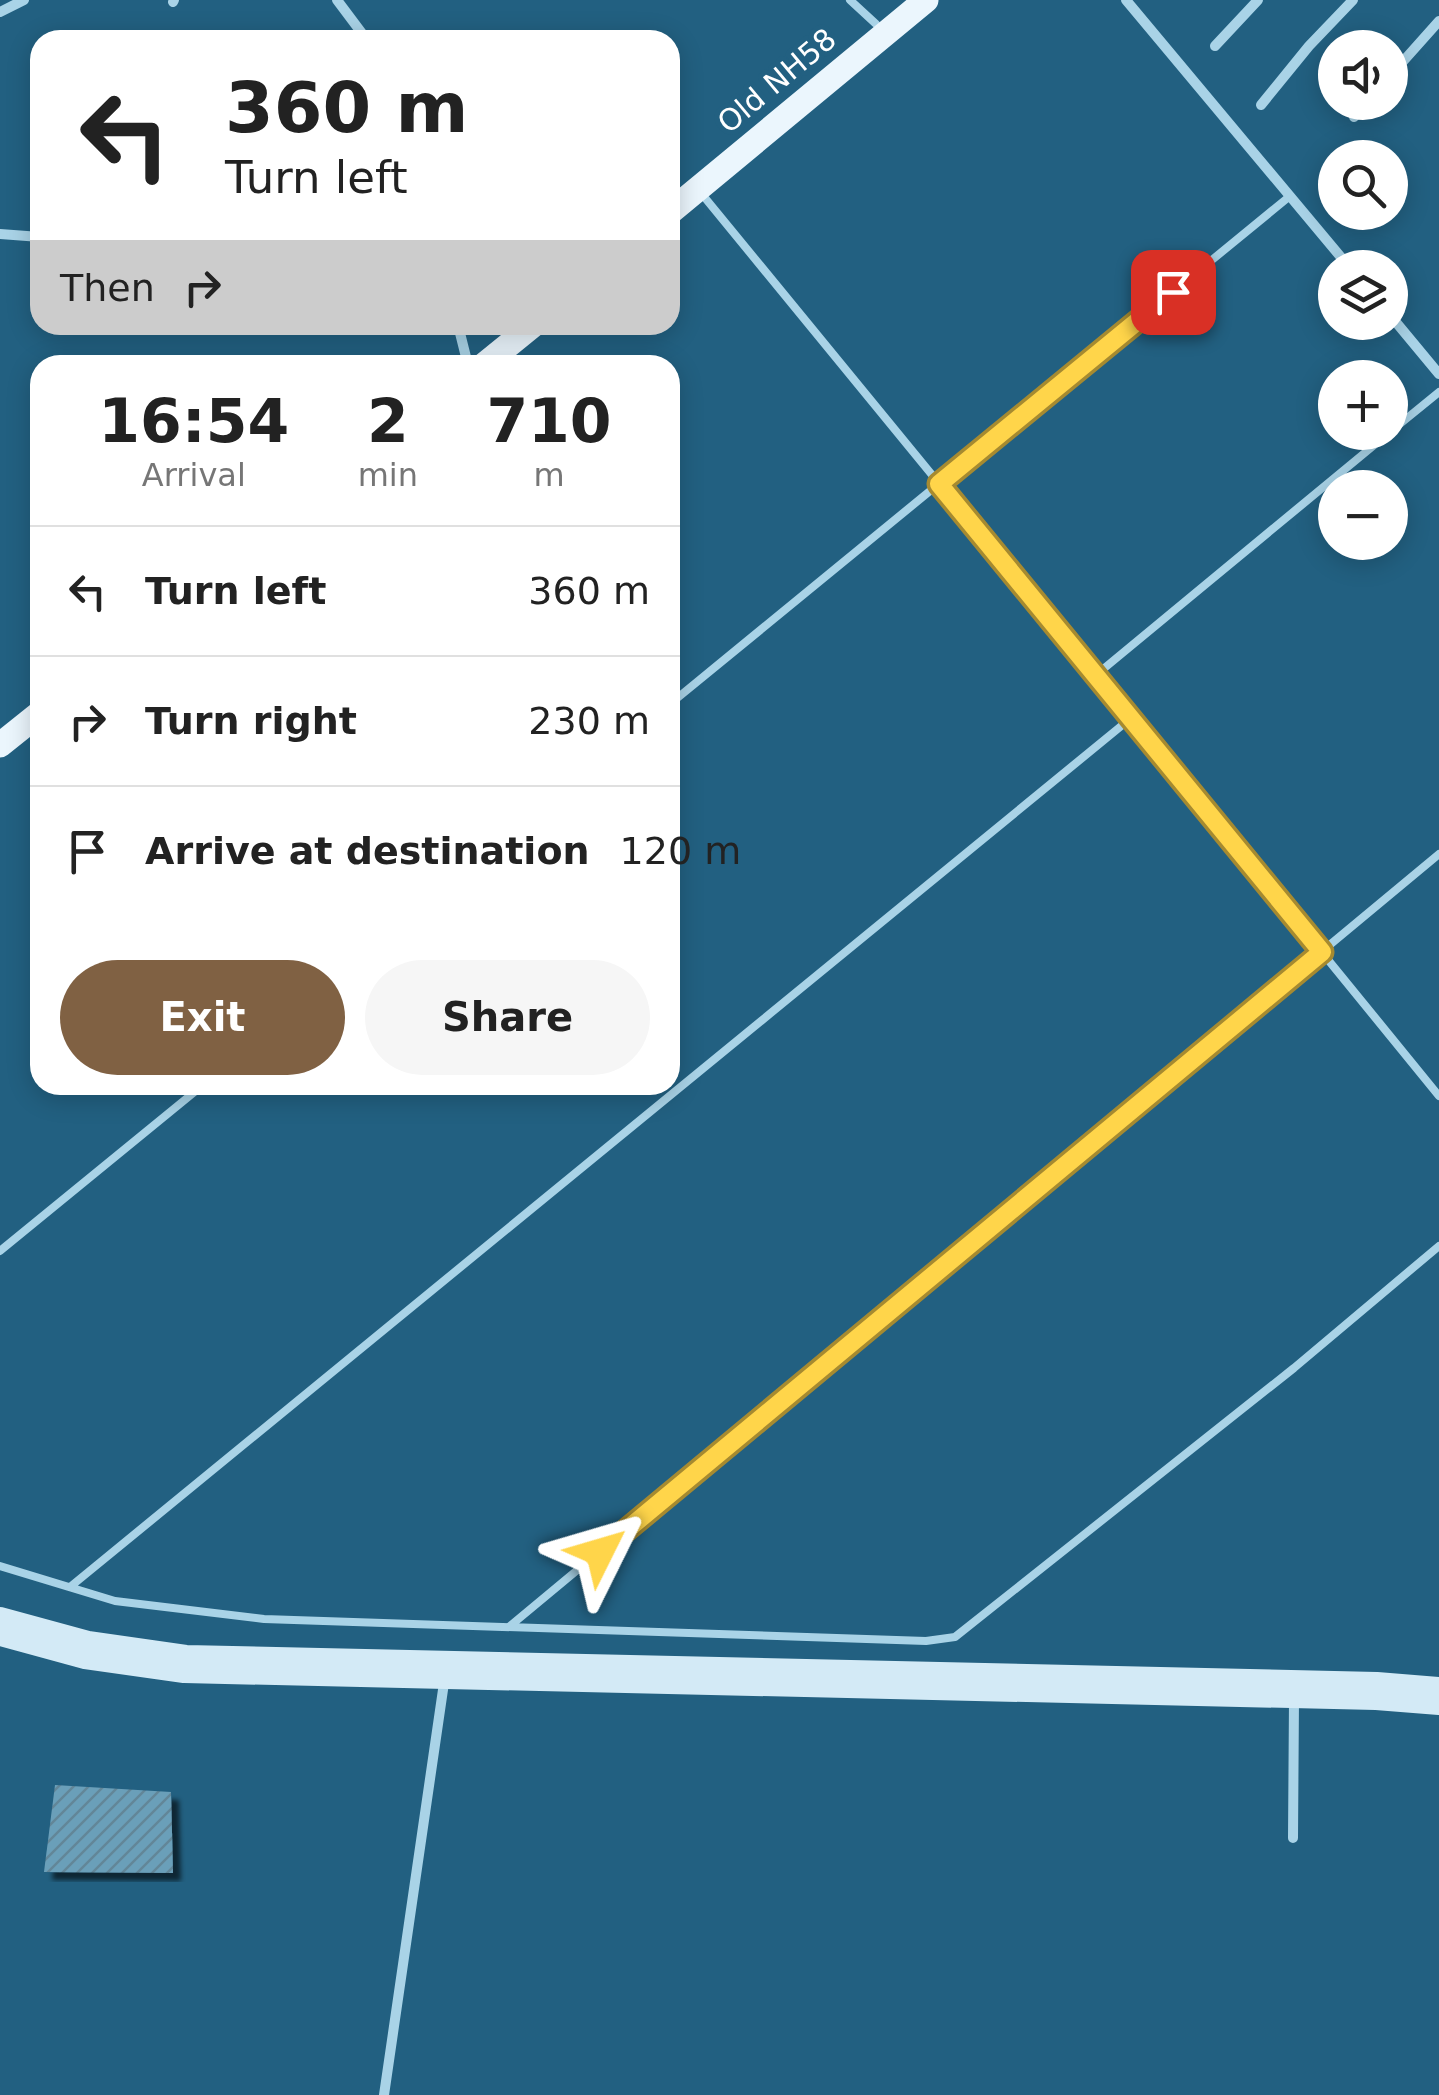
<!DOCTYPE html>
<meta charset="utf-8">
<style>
:root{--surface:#fff;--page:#f6f6f6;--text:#222;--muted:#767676;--line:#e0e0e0;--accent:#806143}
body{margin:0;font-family:"DejaVu Sans",sans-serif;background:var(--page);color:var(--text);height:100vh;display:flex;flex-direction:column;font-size:38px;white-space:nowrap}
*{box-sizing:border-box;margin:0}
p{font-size:32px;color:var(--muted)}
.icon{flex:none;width:55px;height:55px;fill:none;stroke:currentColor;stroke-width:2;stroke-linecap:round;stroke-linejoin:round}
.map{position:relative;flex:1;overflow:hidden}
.side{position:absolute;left:30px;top:355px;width:650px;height:740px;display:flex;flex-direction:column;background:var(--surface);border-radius:30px;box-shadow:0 5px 25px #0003}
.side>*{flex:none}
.top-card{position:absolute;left:30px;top:30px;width:650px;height:305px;border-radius:30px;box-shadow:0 5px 25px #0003;background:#fff;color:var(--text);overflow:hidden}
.controls{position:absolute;left:1318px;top:30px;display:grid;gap:20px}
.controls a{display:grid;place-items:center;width:90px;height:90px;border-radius:50%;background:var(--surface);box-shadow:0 5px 25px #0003;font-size:50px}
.pin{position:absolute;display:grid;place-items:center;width:85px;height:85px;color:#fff;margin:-42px;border-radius:20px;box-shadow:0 5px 15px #0006}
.me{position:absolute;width:110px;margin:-55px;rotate:50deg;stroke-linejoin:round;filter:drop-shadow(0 0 8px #0008)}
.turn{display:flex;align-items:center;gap:35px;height:210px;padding:0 30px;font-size:45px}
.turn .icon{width:130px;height:130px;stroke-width:2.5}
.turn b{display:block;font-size:70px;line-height:85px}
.then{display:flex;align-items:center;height:95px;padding:0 30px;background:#0003;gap:20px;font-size:38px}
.eta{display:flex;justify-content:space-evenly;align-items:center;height:170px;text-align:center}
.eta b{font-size:60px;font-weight:800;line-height:70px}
.primary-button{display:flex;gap:20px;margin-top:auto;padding:20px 30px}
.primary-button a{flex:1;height:115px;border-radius:60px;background:var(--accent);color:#fff;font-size:40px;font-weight:800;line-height:115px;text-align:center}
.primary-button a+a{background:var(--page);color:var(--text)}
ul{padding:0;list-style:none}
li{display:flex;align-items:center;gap:30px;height:130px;padding:0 30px;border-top:2px solid var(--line)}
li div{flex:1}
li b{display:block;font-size:38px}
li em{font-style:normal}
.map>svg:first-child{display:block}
</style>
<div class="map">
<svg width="1439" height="2095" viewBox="0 0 1439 2095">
<defs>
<pattern id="building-hatch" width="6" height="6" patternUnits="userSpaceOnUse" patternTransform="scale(2.5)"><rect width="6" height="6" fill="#6b9fb9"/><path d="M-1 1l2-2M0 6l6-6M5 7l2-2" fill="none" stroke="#628698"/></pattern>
<filter id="shadow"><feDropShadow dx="8" dy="8" stdDeviation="2.5" flood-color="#0009"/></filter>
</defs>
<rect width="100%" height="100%" fill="#226081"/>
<path fill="url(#building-hatch)" filter="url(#shadow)" d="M55 1785 171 1792 173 1873 44 1872Z"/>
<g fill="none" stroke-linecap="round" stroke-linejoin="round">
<path stroke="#a9d3e7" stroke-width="8" d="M850 0 876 24
M701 193 1096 675
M1390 432 1096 675 1439 1096
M1390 432 1439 392
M670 704 1290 196
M0 1251 203 1085
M0 1566 115 1601 264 1619 926 1641 955 1637 1294 1368 1439 1246
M70 1587 1131 718
M510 1626 1439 854"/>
<path stroke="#a9d3e7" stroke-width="10" d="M337 0 367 40
M1126 0 1350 268
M173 2 174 0
M0 12 24 0
M1215 46 1258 0
M1390 76 1439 21
M1261 105 1309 46 1353 0
M1354 117 1367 102
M0 234 40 237
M1390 315 1439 374
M458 325 468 365
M1293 1838 1294 1699
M384 2095 445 1676"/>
<path stroke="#d3eaf6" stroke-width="20" d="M0 1617 88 1641 186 1655 1377 1682 1439 1687
M0 1636 85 1659 184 1673 1376 1700 1439 1705"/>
<path stroke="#ebf6fd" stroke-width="25" d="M670 212 926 0
M484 365 533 325
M0 745 40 713"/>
</g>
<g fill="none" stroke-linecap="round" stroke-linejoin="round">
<g stroke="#a68a30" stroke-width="25">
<path id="route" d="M600 1552 1322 952 939 484 1173 292"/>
</g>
<use href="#route" stroke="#ffd54a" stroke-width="18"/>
</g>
<g text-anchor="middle" stroke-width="10" stroke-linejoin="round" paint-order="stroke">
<g font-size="30" fill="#fff" stroke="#226081">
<text transform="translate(777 81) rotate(-40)" y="10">Old NH58</text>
</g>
</g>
</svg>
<div class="controls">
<a><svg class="icon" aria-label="sound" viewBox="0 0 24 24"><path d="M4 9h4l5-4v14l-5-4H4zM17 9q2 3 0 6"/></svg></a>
<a><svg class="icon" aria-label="search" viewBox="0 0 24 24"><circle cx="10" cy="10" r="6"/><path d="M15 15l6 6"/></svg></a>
<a><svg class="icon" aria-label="layers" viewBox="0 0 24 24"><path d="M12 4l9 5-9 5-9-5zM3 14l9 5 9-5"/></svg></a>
<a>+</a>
<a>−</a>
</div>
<div class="pin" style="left:1173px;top:292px;background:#d93025"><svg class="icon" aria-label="arrive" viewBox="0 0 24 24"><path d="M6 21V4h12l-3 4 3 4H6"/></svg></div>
<svg class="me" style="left:600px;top:1552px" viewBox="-20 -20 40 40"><path d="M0-17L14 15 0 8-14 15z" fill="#ffd54a" stroke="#fff" stroke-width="4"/></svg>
<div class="top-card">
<div class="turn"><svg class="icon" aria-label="left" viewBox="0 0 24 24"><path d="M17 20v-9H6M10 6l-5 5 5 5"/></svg><div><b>360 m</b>Turn left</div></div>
<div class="then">Then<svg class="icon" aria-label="right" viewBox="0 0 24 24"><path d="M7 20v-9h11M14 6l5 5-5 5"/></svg></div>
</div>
<section class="side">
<div class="eta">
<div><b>16:54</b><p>Arrival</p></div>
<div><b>2</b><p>min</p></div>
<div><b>710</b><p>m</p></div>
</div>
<ul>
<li><svg class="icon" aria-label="left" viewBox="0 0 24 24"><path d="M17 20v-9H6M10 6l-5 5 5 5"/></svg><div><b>Turn left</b></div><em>360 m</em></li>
<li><svg class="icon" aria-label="right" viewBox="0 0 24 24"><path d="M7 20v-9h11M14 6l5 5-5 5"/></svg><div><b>Turn right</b></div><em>230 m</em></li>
<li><svg class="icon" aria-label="arrive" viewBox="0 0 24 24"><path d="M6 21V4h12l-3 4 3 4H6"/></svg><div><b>Arrive at destination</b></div><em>120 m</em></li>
</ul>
<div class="primary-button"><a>Exit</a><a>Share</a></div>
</section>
</div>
